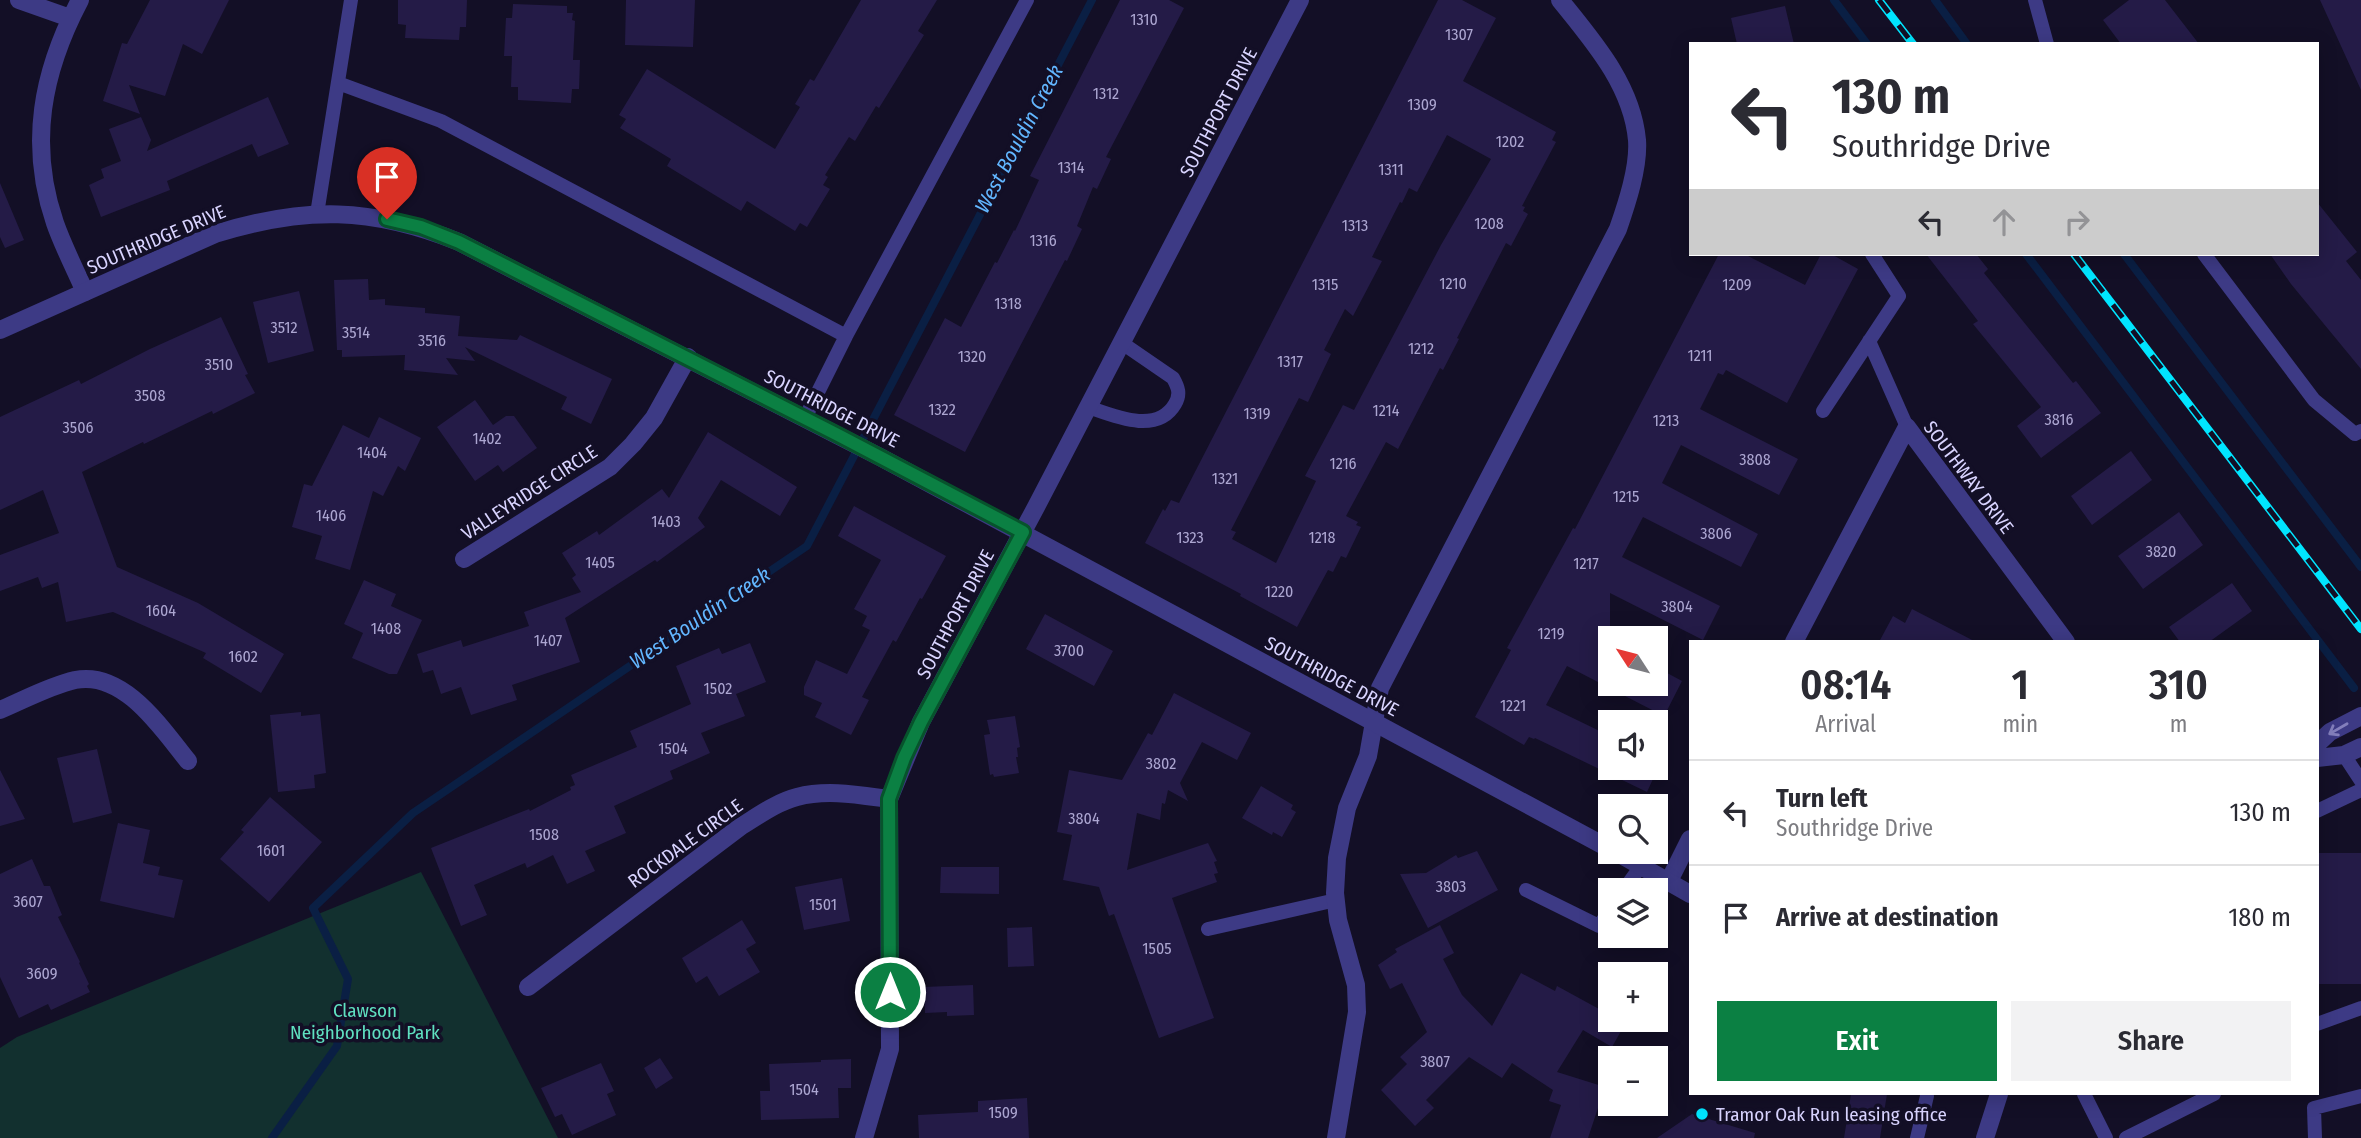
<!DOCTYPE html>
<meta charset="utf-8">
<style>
:root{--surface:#fff;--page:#f2f2f3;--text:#2b2b33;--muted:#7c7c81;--line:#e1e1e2;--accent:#0b8043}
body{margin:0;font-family:"Fira Sans Condensed",sans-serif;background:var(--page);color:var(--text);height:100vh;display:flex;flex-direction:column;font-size:26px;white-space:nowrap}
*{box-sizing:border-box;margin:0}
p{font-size:23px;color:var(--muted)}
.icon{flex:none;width:38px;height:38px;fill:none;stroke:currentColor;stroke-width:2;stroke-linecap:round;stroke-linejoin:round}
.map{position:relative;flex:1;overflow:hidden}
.details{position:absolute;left:1689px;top:640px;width:630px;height:455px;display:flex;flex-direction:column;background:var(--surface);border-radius:0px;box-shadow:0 4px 18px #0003}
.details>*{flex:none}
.hud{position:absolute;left:1689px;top:42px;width:630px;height:214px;border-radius:0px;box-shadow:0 4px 18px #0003;background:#fff;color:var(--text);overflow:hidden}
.needle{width:46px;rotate:306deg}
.controls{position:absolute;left:1598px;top:626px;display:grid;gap:14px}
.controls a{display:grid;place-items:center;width:70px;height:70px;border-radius:0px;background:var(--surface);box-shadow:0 4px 18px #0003;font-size:35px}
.pin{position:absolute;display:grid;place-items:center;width:60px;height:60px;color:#fff;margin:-72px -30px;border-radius:50% 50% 50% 0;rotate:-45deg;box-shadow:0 0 7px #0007}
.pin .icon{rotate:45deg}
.me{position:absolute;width:77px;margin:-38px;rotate:0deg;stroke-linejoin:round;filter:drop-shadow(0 0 5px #0008)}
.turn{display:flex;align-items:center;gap:24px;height:147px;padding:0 28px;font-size:32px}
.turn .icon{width:91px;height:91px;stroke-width:2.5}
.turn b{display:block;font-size:49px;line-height:60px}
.lanes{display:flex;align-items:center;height:66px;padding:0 28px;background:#0003;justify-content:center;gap:35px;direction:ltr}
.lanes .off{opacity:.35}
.eta{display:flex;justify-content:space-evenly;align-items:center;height:119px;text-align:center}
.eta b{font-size:42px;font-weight:600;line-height:49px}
.primary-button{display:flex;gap:14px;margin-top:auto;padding:14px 28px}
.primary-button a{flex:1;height:80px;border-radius:0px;background:var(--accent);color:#fff;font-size:28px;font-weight:600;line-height:80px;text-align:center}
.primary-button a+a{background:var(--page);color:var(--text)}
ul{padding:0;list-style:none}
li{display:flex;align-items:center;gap:21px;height:105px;padding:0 28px;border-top:2px solid var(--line)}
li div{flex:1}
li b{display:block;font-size:26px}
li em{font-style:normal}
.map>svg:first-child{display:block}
</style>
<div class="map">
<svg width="2361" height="1138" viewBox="0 0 2361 1138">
<rect width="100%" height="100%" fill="#130f26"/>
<path fill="#12302f" d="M421 872 558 1138H0V1048L17 1037Z"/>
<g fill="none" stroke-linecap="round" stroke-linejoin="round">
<path stroke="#0a1f44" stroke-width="8" d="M1834 0 1867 44
M1935 0 1967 44
M2026 254 2354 688
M2124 254 2361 567
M272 1138 337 1046 348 979 313 908 413 813 807 546 1092 0"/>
</g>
<path fill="#241b47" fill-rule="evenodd" d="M150 0H229L202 54 183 44 165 96 129 85 140 114 103 101 122 43 127 44Z
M398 0H467L466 27H460L459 40 405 38 406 25 398 24Z
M626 0H695L693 47 625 45Z
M861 0H937L918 31 924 35 879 108 876 106 855 141 849 137 825 175 828 177 823 185 830 189 807 227 800 223 795 231 747 201 741 211 667 166 671 159 620 128 626 119 619 115 647 69 775 149 800 107 795 104 810 79 814 81Z
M1120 0H1169L1184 8 1106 157 1111 159 1097 189 1093 187 1077 226 1082 229 1067 261 1065 260 965 452 894 415 945 318 961 327 995 262 997 263 1014 230 1015 231 1039 180 1030 176Z
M1438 0H1462L1496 18 1463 81 1556 132 1552 140 1556 142 1522 206 1525 207 1523 211 1528 214 1511 246 1506 243 1457 338 1459 339 1443 370 1440 368 1398 449 1386 442 1346 516 1358 522 1356 525 1361 527 1346 558 1341 556 1333 572 1328 570 1297 627 1240 596 1241 594 1145 543 1163 509 1165 511 1171 500 1179 503ZM1447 135 1491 159 1441 245 1354 410 1343 405 1305 476 1316 481 1276 563 1232 539 1236 532 1231 530 1299 398 1308 402 1331 354 1324 350 1345 309 1353 316 1382 261 1372 257 1400 202 1402 203 1409 188 1417 192Z
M2129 0H2165L2199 44H2121L2103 20Z
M2320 0H2361V90L2336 35Z
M513 4 567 6V13H573L572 20 575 21 573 60H580L579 89H572L571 103 518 100V87H511L512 56H504L506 18H512Z
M1785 6 1794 44H1737L1731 18Z
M268 97 289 144 258 157 252 144 167 181 170 190 101 217 89 185 104 178 101 169 121 161 109 129 141 117 151 140 147 151Z
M0 183 24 240 5 248 0 237Z
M2317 202 2357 252 2346 261 2361 280V369L2291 284 2270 254H2317Z
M1719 254H1744L1805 285 1821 254H1831L1858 269 1787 403 1726 370 1723 375 1718 373 1700 409 1798 459 1779 495 1681 445 1662 483 1758 534 1741 567 1643 517 1622 557 1720 606 1703 640 1610 593V684H1656V667L1682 681 1656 732V712L1567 666 1546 705 1610 736V768H1658L1647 792 1535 738 1534 739 1529 737 1524 745 1475 717 1511 650 1507 648 1573 528 1575 529Z
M1926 254H1976L1988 269 1984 273 2073 383 2076 381 2101 413 2041 458 2017 426 2041 407 1973 324 1978 321Z
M368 279 369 300 385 299V305L425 308V313L460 316 458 336 517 340 520 335 612 379 591 424 561 409 567 397 465 347 475 361 446 358 458 375 404 370 405 355 342 357V350H337L334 280Z
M299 291 314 351 268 363 253 302Z
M221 317 248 374 245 375 255 393 213 414 212 411 144 444 143 442 82 472 117 567 198 603 284 654 261 693 203 658 206 653 113 612 66 622 58 582 42 588 38 577 0 591V555L59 533 43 490 0 510V417L79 380 81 384 150 349Z
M475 400 493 425 506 416H514L537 448 503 472 498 465 475 481 437 427Z
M379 417 421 438 405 471 398 466 383 496 373 491 350 570 315 559 322 536 292 527 304 484 312 486 343 425 369 438Z
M708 432 797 487 780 516 721 480 698 518 705 527 657 562 655 560 565 618 580 662 512 685 517 700 471 715 461 687 441 694 433 670 423 673 417 654 461 640 463 647 529 626 524 612 581 592 572 578 576 575 562 553 597 531 599 535 662 489 669 498Z
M2131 451 2152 480 2092 525 2071 496Z
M854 506 946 556 922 599 920 598 896 642 893 640 862 697 869 700 851 735 815 717 822 703 804 695V687L816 660 847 674 870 630 862 626 867 616 854 609 881 560 838 536Z
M2179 512 2203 545 2143 589 2118 556Z
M364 580 396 594 391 606 422 620 397 674H389L352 658 363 633 344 624Z
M2232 583 2252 611 2209 642H2180L2169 627Z
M1912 609 1976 642H1879L1893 616 1905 623Z
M1045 614 1113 651 1094 686 1026 649Z
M750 643 766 682 736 694 745 716 701 733 710 753 670 771 673 779 614 806 626 833 585 851 595 871 567 884 553 855 527 868 525 863 474 885 487 915 461 926 431 848 529 809 530 811 571 790 570 787 575 785 571 775 637 747 630 731 691 704 676 666 719 648 722 654Z
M1174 693 1251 733 1237 760 1202 742 1180 783 1188 801 1168 790 1165 804 1162 803 1160 820 1137 813 1127 870 1208 843 1217 861 1214 862 1218 873 1214 874 1217 882 1172 898 1214 1018 1159 1038 1114 914 1109 916 1099 887 1063 880 1072 835 1057 832 1069 770 1122 780 1148 733 1152 735Z
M301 712V716L320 714 326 773 314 775 315 788 278 792 270 715Z
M1015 716 1020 747 1017 748 1018 757H1016L1019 773 994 777 993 774 990 775 984 735 990 734 987 720Z
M97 749 112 813 73 823 57 758Z
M0 770 25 819 0 826Z
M1261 786 1293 805 1291 809 1296 812 1282 837 1273 832 1272 835 1242 818Z
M270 797 322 842 269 902 220 859 244 832 241 830Z
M118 823 150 830 143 863 160 867 158 875 183 880 174 918 100 901Z
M1477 851 1498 890 1428 928 1400 874 1426 873 1456 855 1458 858Z
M2317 853H2361V984H2317Z
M32 859 44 886H50L62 915 58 917 80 962 79 963 89 984 87 986 90 992 51 1010 48 1004 19 1018 0 977V874Z
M941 867H999V894L940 893Z
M842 878 850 921 804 930 795 887Z
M742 920 756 943 746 949 760 972 719 996 707 976 696 983 682 958Z
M1440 925 1454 953 1443 959 1462 995 1492 1026 1521 973 1555 991 1557 986 1610 1015V1020H1619L1625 1024 1612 1047 1583 1030 1557 1072 1605 1087 1588 1138H1550L1561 1105 1549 1101 1553 1090 1512 1063 1502 1078 1469 1057 1426 1100 1434 1108 1415 1126 1381 1090 1407 1064 1400 1057 1427 1032 1402 983 1390 989 1378 965 1397 952 1395 949Z
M1032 927 1034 966 1008 967 1007 928Z
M973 985 974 1015 947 1016V1012L925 1013 924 987Z
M660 1058 673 1078 656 1089 644 1068Z
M851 1059V1088H838L839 1118 761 1120 760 1091H770L769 1064 821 1062V1060Z
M601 1063 614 1091 607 1094 616 1115 572 1135 562 1114 555 1117 541 1088Z
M1851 1094H1887L1880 1138H1844Z
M1027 1098 1029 1138H919L918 1115 978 1112V1101Z
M1692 1114 1755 1133 1754 1138H1657Z"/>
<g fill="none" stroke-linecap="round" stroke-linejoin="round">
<path stroke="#3d3a85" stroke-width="14" d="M2035 0 2047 44
M338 83 441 121 846 336 1027 0
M317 214 351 0
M2204 254 2314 400 2355 434 2361 431
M1869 341 1907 427
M1088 407C1114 416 1157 435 1175 404 1181 394 1178 387 1173 378L1122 343
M1823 411 1899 296 1872 254
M805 418 846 336
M2344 755 2361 781
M2317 811 2361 790
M1526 890 1599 926 1610 910
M1623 891 1641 866
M1208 929 1336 900
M2317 1024 2361 1008
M2084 1094 2106 1138
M1917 1138 1927 1096
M2126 1138 2214 1094
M2315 1138 2314 1108 2361 1096"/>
<path stroke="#3d3a85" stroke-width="18" d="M19 0 70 18
M80 0C42 72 28 144 55 223 63 246 75 269 85 292
M464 559 610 467 633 444 654 418 688 357
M1794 642 1907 427 2066 642
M0 710C24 700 49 686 75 680 124 670 162 729 188 761
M1669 881 1690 839
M528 987 740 827C758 816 777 802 797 797 827 789 859 795 889 799
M864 1138 890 1049 889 799 921 722 1036 507 1300 0
M1336 1138 1357 1012 1356 985 1338 920 1335 893 1337 858 1347 808 1368 756 1380 688 1618 229C1627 203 1639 167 1637 140 1632 85 1593 41 1560 0"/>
<path stroke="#3d3a85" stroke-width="18" d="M0 330 215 234C305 206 372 207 459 242L880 457 1610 849
M2317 744 2330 732 2361 716
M2317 758 2344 755 2361 747
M1616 852 1690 894
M1985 1138 1999 1094"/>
<g stroke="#00e5ff" stroke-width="8">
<path id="rail" d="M1879 0 1913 44
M2074 254 2361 629"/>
</g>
<use href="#rail" stroke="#130f26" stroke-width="5" stroke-dasharray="16" stroke-linecap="butt"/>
</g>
<defs><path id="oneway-shaft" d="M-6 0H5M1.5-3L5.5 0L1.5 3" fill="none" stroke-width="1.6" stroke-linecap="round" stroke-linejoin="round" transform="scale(1.75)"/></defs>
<use stroke="#837fbc" href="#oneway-shaft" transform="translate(2338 729) rotate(150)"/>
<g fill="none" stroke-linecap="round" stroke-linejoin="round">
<g stroke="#07532c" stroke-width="18">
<path id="route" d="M387 219 421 227 459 242 838 435 1023 532 921 722 904 758 889 799 890 992"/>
</g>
<use href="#route" stroke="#0b8043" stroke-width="12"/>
</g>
<circle fill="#00e5ff" stroke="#130f26" stroke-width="2.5" cx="1702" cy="1114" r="7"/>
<g text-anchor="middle" stroke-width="7" stroke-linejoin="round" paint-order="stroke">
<g font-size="16" fill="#aca6d1">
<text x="1144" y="25">1310</text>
<text x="1459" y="40">1307</text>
<text x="1106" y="99">1312</text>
<text x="1422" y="110">1309</text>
<text x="1510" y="147">1202</text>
<text x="1071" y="173">1314</text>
<text x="1391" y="175">1311</text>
<text x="1489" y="229">1208</text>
<text x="1355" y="231">1313</text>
<text x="1043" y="246">1316</text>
<text x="1453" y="289">1210</text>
<text x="1325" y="290">1315</text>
<text x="1737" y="290">1209</text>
<text x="1008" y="309">1318</text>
<text x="284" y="333">3512</text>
<text x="356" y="338">3514</text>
<text x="432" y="346">3516</text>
<text x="1421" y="354">1212</text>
<text x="1700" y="361">1211</text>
<text x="972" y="362">1320</text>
<text x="1290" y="367">1317</text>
<text x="219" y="370">3510</text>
<text x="150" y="401">3508</text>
<text x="942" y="415">1322</text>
<text x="1386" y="416">1214</text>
<text x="1257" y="419">1319</text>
<text x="2059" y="425">3816</text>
<text x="1666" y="426">1213</text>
<text x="78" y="433">3506</text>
<text x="487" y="444">1402</text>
<text x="372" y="458">1404</text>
<text x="1755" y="465">3808</text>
<text x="1343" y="469">1216</text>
<text x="1225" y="484">1321</text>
<text x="1626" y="502">1215</text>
<text x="331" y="521">1406</text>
<text x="666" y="527">1403</text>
<text x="1716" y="539">3806</text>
<text x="1190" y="543">1323</text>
<text x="1322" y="543">1218</text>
<text x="2161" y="557">3820</text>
<text x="600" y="568">1405</text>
<text x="1586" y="569">1217</text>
<text x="1279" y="597">1220</text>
<text x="1677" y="612">3804</text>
<text x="161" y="616">1604</text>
<text x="386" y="634">1408</text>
<text x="1551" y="639">1219</text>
<text x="548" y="646">1407</text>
<text x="1069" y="656">3700</text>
<text x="243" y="662">1602</text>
<text x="718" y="694">1502</text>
<text x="1513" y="711">1221</text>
<text x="673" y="754">1504</text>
<text x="1161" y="769">3802</text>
<text x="1084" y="824">3804</text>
<text x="544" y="840">1508</text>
<text x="271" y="856">1601</text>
<text x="1451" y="892">3803</text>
<text x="28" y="907">3607</text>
<text x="823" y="910">1501</text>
<text x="1157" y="954">1505</text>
<text x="42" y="979">3609</text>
<text x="1435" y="1067">3807</text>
<text x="804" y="1095">1504</text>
<text x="1003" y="1118">1509</text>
</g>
<g font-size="19" fill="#d9d4ff" stroke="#130f26">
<text transform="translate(1218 112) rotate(-62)" y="7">SOUTHPORT DRIVE</text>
<text transform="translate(156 239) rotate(-23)" y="7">SOUTHRIDGE DRIVE</text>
<text transform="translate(832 408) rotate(27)" y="7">SOUTHRIDGE DRIVE</text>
<text transform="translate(1969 477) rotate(53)" y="7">SOUTHWAY DRIVE</text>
<text transform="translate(529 492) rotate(-33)" y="7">VALLEYRIDGE CIRCLE</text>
<text transform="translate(955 614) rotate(-62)" y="7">SOUTHPORT DRIVE</text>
<text transform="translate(1332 676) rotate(28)" y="7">SOUTHRIDGE DRIVE</text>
<text transform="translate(685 843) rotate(-36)" y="7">ROCKDALE CIRCLE</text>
</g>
<g font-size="19" fill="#5fe0c0" stroke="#130f26">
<text x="365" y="1017">Clawson<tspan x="365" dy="22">Neighborhood Park</tspan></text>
</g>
<g font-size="19" fill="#d9d4ff" stroke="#130f26" text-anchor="start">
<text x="1716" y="1121">Tramor Oak Run leasing office</text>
</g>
<g font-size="21" font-style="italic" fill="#62b6ff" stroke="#130f26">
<text transform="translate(1019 139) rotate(-62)" y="7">West Bouldin Creek</text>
<text transform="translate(700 618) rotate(-34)" y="7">West Bouldin Creek</text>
</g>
</g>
</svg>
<div class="controls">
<a><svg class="needle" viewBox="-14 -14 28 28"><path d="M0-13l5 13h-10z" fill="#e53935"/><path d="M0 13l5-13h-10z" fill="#7c7c81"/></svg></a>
<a><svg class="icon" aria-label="sound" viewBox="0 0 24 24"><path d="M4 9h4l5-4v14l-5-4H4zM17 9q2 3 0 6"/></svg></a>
<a><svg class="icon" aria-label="search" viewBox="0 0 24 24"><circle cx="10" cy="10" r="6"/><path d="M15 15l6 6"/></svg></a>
<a><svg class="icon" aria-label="layers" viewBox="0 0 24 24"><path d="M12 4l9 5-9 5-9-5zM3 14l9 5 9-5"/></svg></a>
<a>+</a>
<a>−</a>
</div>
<div class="pin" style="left:387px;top:219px;background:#d93025"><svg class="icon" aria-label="arrive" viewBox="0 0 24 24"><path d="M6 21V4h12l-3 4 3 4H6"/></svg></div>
<svg class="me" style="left:890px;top:992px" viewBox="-20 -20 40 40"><circle r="17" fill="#0b8043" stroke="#fff" stroke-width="3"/><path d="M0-11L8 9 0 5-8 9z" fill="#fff"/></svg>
<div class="hud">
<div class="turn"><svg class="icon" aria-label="left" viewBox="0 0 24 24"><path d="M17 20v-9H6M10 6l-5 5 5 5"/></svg><div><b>130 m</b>Southridge Drive</div></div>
<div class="lanes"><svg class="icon" aria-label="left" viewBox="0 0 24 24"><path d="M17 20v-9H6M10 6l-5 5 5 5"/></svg><svg class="icon off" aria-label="ahead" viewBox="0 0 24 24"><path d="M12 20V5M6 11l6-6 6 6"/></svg><svg class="icon off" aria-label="right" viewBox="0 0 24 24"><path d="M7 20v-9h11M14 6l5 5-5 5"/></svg></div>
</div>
<section class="details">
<div class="eta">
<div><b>08:14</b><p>Arrival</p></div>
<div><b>1</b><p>min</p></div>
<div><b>310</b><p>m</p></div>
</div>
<ul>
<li><svg class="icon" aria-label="left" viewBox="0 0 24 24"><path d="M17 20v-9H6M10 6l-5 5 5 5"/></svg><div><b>Turn left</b><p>Southridge Drive</p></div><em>130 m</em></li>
<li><svg class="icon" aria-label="arrive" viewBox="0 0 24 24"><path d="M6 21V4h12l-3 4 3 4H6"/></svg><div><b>Arrive at destination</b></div><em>180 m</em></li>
</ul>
<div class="primary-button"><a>Exit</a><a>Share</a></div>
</section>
</div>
